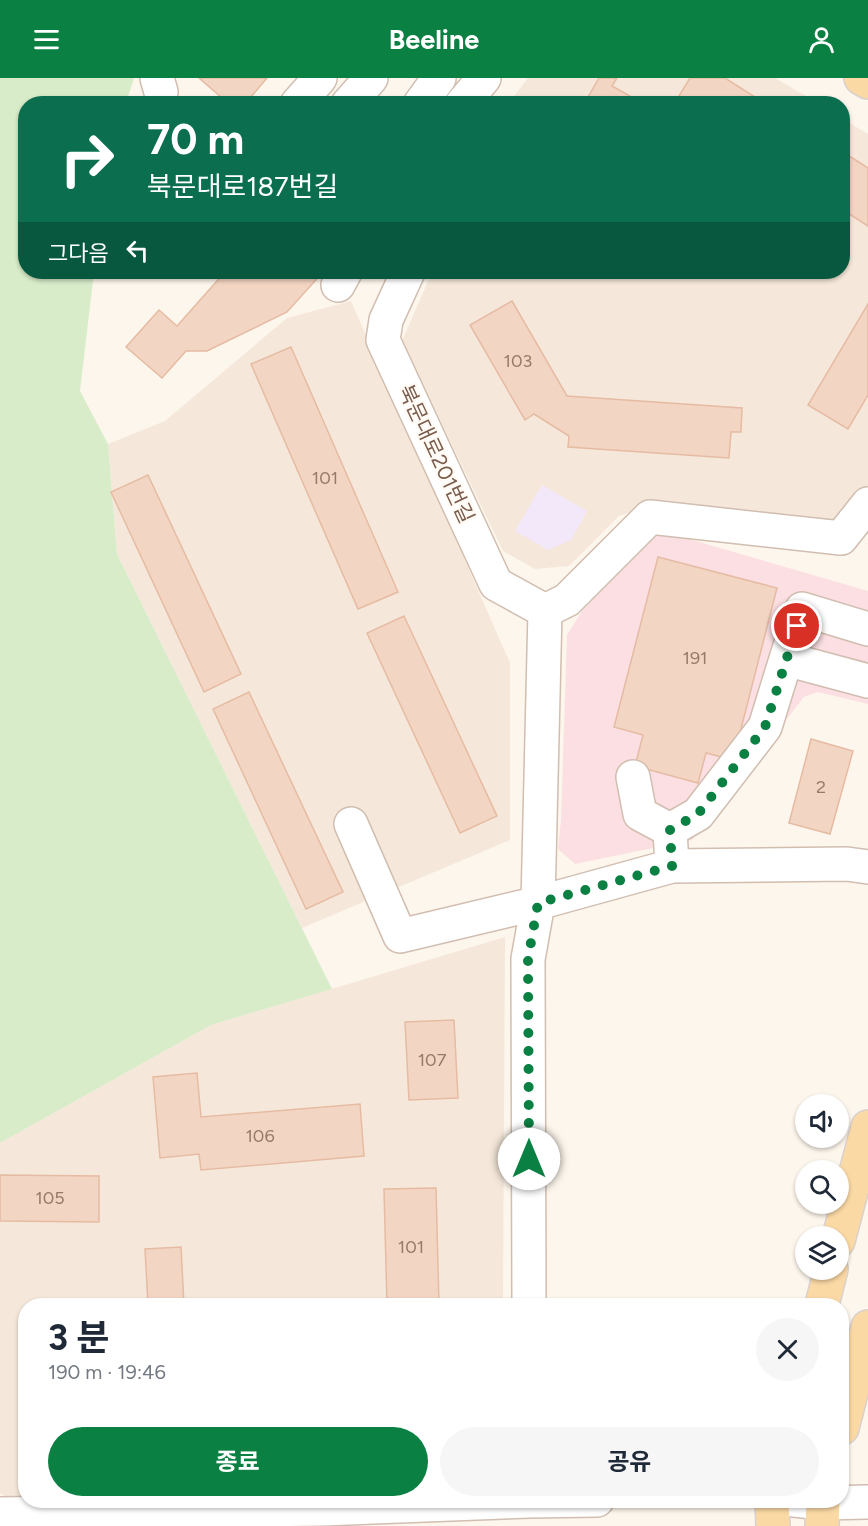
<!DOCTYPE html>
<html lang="ko">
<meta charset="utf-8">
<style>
:root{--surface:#fff;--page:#f6f6f7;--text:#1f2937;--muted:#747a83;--accent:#0b8043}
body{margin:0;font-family:Figtree,"Noto Sans KR",sans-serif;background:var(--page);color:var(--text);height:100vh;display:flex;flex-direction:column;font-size:22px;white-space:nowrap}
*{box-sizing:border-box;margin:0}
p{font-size:20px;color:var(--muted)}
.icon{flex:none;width:33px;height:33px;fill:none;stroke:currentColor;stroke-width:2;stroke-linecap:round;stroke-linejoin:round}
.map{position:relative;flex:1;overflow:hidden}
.drawer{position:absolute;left:18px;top:1220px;width:831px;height:210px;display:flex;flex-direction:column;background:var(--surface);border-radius:24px;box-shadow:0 2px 4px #0004}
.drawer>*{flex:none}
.top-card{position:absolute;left:18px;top:18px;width:832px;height:183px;border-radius:24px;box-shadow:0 2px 4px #0004;background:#0b6e4f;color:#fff;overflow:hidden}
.tools{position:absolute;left:795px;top:1016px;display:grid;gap:12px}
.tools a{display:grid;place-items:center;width:54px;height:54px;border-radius:50%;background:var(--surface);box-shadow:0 2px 4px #0004;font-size:30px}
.pin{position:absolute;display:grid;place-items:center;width:51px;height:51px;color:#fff;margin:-26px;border:3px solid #fff;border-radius:50%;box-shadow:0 2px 6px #0007}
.me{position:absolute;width:66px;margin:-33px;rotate:0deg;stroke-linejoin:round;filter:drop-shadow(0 0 4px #0008)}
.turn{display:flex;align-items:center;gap:21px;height:126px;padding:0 30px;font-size:27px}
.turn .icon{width:78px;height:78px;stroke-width:2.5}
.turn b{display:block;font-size:42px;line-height:51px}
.then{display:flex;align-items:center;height:57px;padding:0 30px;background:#0003;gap:12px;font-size:22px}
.round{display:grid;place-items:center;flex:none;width:63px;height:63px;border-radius:32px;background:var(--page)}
.overview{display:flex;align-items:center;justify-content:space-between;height:102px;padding:0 30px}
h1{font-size:36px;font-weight:700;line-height:45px}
.action{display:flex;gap:12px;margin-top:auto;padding:12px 30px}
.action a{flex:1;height:69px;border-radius:36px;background:var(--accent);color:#fff;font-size:24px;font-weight:700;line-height:69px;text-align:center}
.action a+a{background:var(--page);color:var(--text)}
header{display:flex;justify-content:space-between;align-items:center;height:78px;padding:0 30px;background:var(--accent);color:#fff;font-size:27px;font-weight:700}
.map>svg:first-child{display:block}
</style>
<header><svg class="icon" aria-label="menu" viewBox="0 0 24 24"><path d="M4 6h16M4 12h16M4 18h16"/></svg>Beeline<svg class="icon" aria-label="person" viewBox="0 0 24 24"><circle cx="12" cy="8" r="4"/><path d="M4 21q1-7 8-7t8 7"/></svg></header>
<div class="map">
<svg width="868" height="1448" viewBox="0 0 868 1448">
<rect width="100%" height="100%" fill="#fdf6ec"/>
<path fill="#f5e8da" d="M528 0H775L818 25 508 26Z
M843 41 868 56V450L652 426 619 438 569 488 535 491 503 473 402 263 432 194H843Z
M351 223 510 585V762L302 850 117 476 108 366 165 343 287 240Z
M505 859 503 1227H26V1422L21 1430 0 1415V1065L211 947Z"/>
<path fill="#f3e8fa" d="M542 407 587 433 571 462 548 472 515 453Z"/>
<path fill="#fbdfe3" d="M658 452 868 513V626L818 614 804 619 692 762 575 786 558 771 561 742 567 557 582 533Z"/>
<path fill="#d8ecc9" d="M0 0H134L126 25 26 26V194H94L80 313 108 366 117 476 332 911 211 947 0 1065Z"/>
<path fill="#f3d5c3" stroke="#e6bba3" stroke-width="1.5" d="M199 0H267L245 26H229Z
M599 0H617L612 8 637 22 634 26H584Z
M690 0H725L766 26H674Z
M843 74 868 90V148L843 132Z
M225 194H323L287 234 207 273H186L162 300 126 269 159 232 177 248Z
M512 223 567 318 742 330 741 354H731L729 380 568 369 569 358 534 336 525 342 470 247Z
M868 226V317L848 351 808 327Z
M291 269 398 514 358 531 251 286Z
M148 397 241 596 204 614 111 414Z
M658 479 777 510 733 682 706 675 698 705 635 688 643 657 614 649Z
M404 538 497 738 460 755 367 555Z
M249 614 343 814 306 831 213 631Z
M811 661 853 673 830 756 789 745Z
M454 942 458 1020 409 1022 405 944Z
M197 995 201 1039 360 1026 364 1078 201 1092 199 1076 160 1080 153 999Z
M0 1097 99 1098V1144L0 1143Z
M436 1110 439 1227H387L384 1111Z
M181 1169 184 1227H148L145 1171Z
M20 1310H26V1356H20Z"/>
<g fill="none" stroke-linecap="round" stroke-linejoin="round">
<g stroke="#d1beb0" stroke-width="36">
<path id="minor" d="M157 0 161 14
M297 26 320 0
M348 26 371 0
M420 26 439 0
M462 26 484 0
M408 194 386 242 383 262 496 506 545 533
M338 207 345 194
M786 581 802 531 868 551
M633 699 640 736 670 752
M351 746 400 858 538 825 672 788 847 786 868 789
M672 788 670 752 698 736 765 649 786 581 868 603
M529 1227 528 881 538 825 545 533 567 522 650 439 841 460 868 426
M794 1422 822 1425 868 1424
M0 1436 322 1431 530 1423 597 1422"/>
</g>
<g stroke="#dad1cd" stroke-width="36">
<path id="major" d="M861 0 868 4
M838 1163 868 1049
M822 1227 831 1191
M842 1350 868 1249
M772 1422 773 1448
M822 1448 823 1422"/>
</g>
<use href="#minor" stroke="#fff" stroke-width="33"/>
<use href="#major" stroke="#fbd9a5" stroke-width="33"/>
</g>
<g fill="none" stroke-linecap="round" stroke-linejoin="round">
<path stroke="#0b8043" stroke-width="10" stroke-dasharray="0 18" d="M529 1081 528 881 538 825 672 788 670 752 698 736 765 649 797 548"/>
</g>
<g text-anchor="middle" stroke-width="4.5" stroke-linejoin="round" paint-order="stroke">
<g font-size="18" fill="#987a6a">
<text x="518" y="289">103</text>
<text x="325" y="406">101</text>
<text x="695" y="586">191</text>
<text x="821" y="715">2</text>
<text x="432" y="988">107</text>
<text x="260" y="1064">106</text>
<text x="50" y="1126">105</text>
<text x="411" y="1175">101</text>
</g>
<g font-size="21" fill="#7a5c4d" stroke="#fffaf3">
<text transform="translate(436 376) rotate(65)" y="7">북문대로201번길</text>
</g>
</g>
</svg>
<div class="tools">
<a><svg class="icon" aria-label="sound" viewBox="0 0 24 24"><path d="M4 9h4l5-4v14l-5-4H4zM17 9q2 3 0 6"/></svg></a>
<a><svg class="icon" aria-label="search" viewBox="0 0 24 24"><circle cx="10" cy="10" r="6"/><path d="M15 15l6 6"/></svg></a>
<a><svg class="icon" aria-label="layers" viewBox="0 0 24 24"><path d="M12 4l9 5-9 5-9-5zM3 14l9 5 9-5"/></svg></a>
</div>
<div class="pin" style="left:797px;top:548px;background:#d93025"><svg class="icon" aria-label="arrive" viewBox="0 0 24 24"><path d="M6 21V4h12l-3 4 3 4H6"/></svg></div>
<svg class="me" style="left:529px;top:1081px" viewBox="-20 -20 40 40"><circle r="19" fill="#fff"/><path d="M0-13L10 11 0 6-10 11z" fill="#0b8043"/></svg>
<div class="top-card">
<div class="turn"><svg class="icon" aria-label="right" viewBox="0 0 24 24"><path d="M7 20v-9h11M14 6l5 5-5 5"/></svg><div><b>70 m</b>북문대로187번길</div></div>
<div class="then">그다음<svg class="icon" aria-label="left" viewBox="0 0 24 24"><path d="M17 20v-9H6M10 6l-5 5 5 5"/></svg></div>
</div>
<section class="drawer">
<div class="overview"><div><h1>3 분</h1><p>190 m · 19:46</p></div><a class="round"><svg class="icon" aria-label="close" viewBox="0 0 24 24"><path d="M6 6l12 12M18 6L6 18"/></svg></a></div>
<div class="action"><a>종료</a><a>공유</a></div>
</section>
</div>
